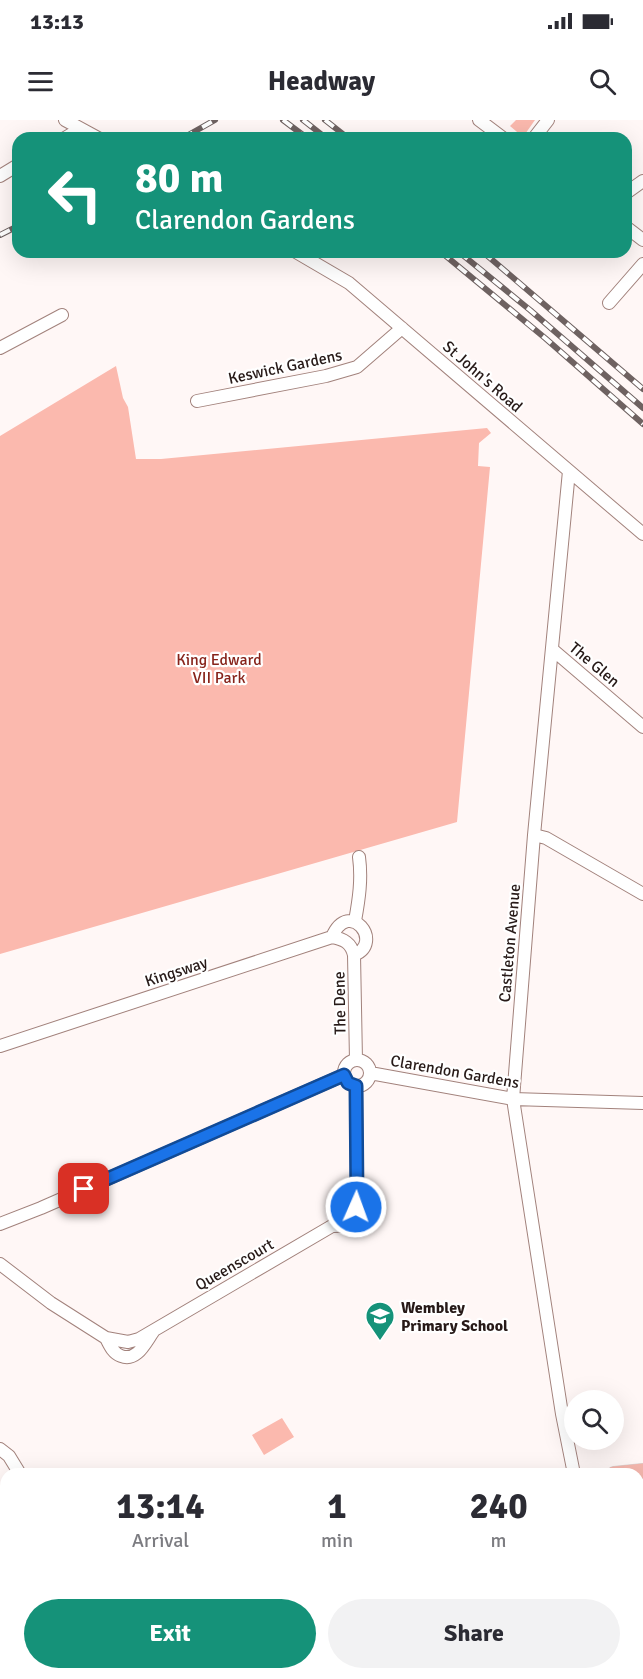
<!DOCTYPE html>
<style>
:root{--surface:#fff;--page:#f2f2f3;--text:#2b2b33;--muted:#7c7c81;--accent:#159279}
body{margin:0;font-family:Signika,sans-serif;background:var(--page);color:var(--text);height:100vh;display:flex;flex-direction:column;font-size:22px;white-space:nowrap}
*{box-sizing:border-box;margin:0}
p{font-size:20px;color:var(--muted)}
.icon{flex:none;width:33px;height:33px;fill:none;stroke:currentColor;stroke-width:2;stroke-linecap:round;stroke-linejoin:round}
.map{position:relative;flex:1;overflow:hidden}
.panel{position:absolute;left:0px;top:1348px;width:644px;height:212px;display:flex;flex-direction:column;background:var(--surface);border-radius:18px 18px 0 0;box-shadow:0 6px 24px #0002}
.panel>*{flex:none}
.top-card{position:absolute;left:12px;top:12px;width:620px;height:126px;border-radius:18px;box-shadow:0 6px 24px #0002;background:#159279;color:#fff;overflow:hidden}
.controls{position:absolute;left:564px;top:1270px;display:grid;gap:12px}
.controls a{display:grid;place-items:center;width:60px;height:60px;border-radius:50%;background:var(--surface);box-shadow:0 6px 24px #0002;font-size:30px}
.pin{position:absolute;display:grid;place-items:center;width:51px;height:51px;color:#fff;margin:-26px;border-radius:12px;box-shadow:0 3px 9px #0006}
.me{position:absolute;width:66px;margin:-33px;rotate:2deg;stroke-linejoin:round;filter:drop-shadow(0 0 4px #0008)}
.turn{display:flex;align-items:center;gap:21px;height:126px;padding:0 24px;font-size:27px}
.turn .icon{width:78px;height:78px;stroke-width:2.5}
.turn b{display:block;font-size:42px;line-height:51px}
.eta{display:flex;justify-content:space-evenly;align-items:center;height:102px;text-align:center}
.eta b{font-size:36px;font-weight:700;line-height:42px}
.button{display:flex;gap:12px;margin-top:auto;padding:12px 24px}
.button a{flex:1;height:69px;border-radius:36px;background:var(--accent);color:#fff;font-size:24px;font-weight:700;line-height:69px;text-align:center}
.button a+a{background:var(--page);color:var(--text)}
.status{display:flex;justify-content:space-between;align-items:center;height:42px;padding:0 30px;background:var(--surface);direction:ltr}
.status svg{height:16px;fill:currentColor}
header{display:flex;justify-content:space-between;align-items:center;height:78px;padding:0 24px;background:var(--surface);font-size:27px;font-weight:700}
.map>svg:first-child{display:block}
</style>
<div class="status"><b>13:13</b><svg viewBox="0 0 49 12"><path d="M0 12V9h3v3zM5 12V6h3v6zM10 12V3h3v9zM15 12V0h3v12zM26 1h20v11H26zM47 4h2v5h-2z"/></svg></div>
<header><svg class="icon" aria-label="menu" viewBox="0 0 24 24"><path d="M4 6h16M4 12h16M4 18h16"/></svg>Headway<svg class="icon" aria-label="search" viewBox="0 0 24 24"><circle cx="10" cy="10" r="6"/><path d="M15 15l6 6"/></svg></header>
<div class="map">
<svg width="643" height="1559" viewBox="0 0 643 1559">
<rect width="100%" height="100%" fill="#fff7f6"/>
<path fill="#fbb9ae" d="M516 0H535L523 17 510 6Z
M116 246 123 278 128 287 136 339H161L487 308 491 313 479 323 478 346 490 347 457 702 0 834V316Z
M282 1298 294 1317 264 1335 252 1315Z"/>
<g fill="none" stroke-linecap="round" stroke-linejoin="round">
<g stroke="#a2827c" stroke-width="14">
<path id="minor" d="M65 0 98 18
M479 0 503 18
M65 18 80 9
M534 18 548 0
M0 56 18 45
M626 73 643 61
M626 107 643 120
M296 132 349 163 643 414
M609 183 643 144
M0 228 62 195
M197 281 326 256 357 247 402 208
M569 351 534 715 513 979 562 1294 574 1354
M553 530 643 607
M534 715 546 718 643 774
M355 801C359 779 362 759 359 737
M332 817C349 777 385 823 354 835
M0 926 332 817C344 819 351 823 354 835L356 940
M344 953a13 13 0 1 1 26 0a13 13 0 1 1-26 0Z
M370 953 513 979 643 983
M0 1104 41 1088 344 955
M333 1106C368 1106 375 1095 358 1064
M0 1144 51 1183 106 1218 128 1222 139 1219 332 1106C344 1098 354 1094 357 1079L356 966
M106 1218C110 1226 113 1233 121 1236 137 1242 145 1223 153 1212
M0 1329 9 1336 20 1354
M138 1554 141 1559
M392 1554 394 1559
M609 1554 610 1559
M5 1559 13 1554"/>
</g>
<g stroke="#d8d6d5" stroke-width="16">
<path id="major" d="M614 1354 643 1351
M268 1559 276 1554"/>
</g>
<use href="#minor" stroke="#fff" stroke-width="12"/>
<use href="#major" stroke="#f4b6ad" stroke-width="15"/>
<g stroke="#6e6261" stroke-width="6">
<path id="rail" d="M283 0 307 18
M303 0 326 18
M325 0 348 18
M183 18 215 0
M0 115 18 106
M441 132 545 218 643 304
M459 132 530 190 643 288
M483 132 643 269"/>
</g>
<use href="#rail" stroke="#fff" stroke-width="4" stroke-dasharray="11" stroke-linecap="butt"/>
</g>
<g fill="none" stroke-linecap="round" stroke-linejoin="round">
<g stroke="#114b97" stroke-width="15">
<path id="route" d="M84 1069 344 955 348 963 356 966 357 1079 356 1087"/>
</g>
<use href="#route" stroke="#1a73e8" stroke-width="10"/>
</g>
<defs>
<g id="school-pin" transform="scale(1.5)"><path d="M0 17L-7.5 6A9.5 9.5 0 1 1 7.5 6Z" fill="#159279" stroke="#fff"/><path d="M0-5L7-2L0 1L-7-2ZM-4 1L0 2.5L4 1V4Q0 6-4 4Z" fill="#fff"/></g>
</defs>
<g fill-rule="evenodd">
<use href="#school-pin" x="380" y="1196"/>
</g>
<g text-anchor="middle" stroke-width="4.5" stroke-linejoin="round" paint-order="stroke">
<g font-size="16" fill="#271a18" stroke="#fff">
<text transform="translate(285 246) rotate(-12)" y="6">Keswick Gardens</text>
<text transform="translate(483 256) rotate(41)" y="6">St John's Road</text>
<text transform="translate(595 544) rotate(40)" y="6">The Glen</text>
<text transform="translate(509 823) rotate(-85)" y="6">Castleton Avenue</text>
<text transform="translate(176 851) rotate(-18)" y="6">Kingsway</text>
<text transform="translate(339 883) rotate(-91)" y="6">The Dene</text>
<text transform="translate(455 951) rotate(10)" y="6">Clarendon Gardens</text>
<text transform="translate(234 1144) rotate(-30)" y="6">Queenscourt</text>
</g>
<g font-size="16" fill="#87241b" stroke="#fff">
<text x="219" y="545">King Edward<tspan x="219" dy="18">VII Park</tspan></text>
</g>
<g font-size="16" font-weight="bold" fill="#271a18" stroke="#fff" text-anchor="start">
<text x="401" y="1193">Wembley<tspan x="401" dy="18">Primary School</tspan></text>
</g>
</g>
</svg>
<div class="controls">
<a><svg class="icon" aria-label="search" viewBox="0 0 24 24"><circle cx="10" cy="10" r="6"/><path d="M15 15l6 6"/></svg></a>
</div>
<div class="pin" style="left:84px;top:1069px;background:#d93025"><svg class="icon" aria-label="arrive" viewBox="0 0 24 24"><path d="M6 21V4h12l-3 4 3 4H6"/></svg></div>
<svg class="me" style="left:356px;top:1087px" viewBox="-20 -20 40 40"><circle r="17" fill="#1a73e8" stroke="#fff" stroke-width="3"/><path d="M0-11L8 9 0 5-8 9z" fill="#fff"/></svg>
<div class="top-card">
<div class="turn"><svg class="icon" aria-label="left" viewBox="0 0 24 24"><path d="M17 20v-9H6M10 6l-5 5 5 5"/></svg><div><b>80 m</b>Clarendon Gardens</div></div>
</div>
<section class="panel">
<div class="eta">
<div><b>13:14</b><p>Arrival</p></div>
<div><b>1</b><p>min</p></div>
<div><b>240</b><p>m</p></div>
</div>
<div class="button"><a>Exit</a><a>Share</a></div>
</section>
</div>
